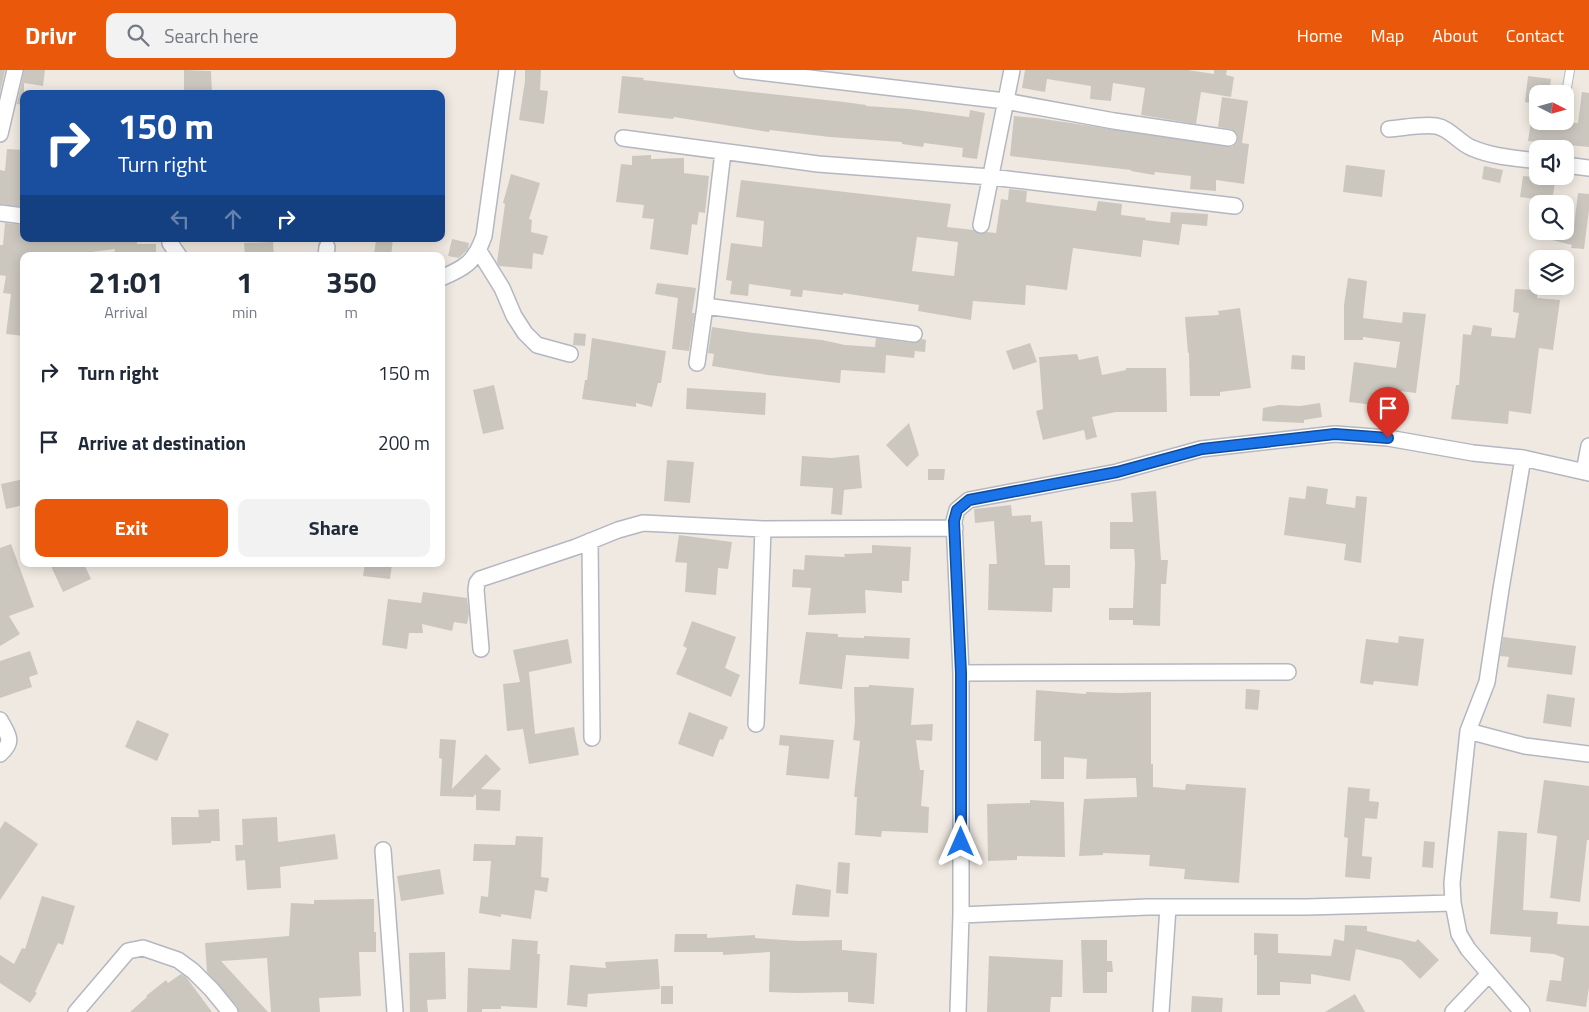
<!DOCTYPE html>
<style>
:root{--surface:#fff;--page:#f2f2f3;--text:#1f2937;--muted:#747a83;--accent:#ea580c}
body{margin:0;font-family:"Titillium Web",sans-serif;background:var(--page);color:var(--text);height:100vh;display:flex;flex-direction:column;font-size:19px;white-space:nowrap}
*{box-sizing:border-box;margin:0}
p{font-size:16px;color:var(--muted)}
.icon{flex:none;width:28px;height:28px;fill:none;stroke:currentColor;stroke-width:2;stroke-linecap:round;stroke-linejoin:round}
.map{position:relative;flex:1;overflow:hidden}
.drawer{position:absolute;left:20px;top:182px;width:425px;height:315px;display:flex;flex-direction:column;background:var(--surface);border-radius:10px;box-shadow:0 2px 12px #0003}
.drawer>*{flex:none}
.top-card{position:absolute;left:20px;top:20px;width:425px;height:152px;border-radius:10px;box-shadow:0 2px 12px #0003;background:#1a4fa0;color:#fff;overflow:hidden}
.needle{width:32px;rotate:96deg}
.controls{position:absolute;left:1529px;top:15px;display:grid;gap:10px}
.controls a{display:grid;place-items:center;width:45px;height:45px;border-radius:10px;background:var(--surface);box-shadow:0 2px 12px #0003;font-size:25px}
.pin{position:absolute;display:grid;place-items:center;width:42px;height:42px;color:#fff;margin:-51px -21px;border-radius:50% 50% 50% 0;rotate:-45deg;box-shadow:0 0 5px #0007}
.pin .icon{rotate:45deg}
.me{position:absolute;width:55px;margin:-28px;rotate:0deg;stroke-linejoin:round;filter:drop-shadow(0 0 4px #0008)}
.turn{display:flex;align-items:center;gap:18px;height:105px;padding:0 15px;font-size:22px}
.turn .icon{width:65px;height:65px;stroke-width:2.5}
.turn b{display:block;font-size:35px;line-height:42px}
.lanes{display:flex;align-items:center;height:48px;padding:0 15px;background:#0003;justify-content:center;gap:25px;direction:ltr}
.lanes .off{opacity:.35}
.eta{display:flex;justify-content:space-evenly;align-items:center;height:85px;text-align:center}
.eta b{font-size:30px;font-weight:700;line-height:35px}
.button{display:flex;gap:10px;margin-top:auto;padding:10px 15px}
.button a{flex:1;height:58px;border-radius:10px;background:var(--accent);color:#fff;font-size:20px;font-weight:700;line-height:58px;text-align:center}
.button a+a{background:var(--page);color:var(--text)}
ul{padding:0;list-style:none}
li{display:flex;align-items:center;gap:15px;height:70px;padding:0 15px}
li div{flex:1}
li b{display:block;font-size:19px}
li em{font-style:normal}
header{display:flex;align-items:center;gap:30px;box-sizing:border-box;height:70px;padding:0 25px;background:var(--accent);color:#fff}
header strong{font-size:24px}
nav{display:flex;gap:28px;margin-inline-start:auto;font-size:18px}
.search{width:350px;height:45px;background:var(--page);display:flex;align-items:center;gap:12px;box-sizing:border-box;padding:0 18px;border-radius:10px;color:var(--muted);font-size:19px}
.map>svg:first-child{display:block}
</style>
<header>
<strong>Drivr</strong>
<div class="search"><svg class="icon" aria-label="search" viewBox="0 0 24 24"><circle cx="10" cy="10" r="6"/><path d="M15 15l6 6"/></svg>Search here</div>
<nav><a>Home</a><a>Map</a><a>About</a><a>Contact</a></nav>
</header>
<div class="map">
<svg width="1589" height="942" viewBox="0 0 1589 942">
<rect width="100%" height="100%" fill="#efe9e1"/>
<path fill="#cbc7bf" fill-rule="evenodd" d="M0 0H5L0 23Z
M24 0H45L43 16 24 13V35L17 34Z
M184 0 211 1 212 24H184Z
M525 0H541L540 20 548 21 544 54 519 50 525 11Z
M1025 0H1188L1214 4V0H1227L1226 5 1234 7 1231 27 1201 22 1196 54 1141 45 1145 18 1113 13 1111 31 1090 29 1091 16 1047 9 1045 22 1022 18Z
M622 6 644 8 643 10 844 32 866 35V36L909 39 969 47 970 40 985 43 977 89 962 87 963 78 924 73 923 77 902 74V72L830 67 770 60 769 62 674 47 673 49 618 43Z
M1528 6 1551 9 1549 24H1538V34L1525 32Z
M1582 22 1589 23V77L1528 71 1531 51 1578 53Z
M1222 27 1248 31 1242 73 1249 74 1244 114 1216 110V121L1190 119 1191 106 1155 102 1154 105 1131 101V100L1010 86 1014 46 1037 48 1232 77 1237 73 1238 69 1237 64 1231 59 1218 57Z
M7 79 24 80V137L0 134V100L5 101Z
M651 85V89L684 88V103L709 106 705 143 699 142 697 155 692 154 688 185 650 179 654 149 642 148 644 135 616 132 621 94 632 95V86Z
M1346 95 1385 100 1382 127 1343 122Z
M1484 96 1503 100 1500 113 1482 109Z
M511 104 540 113 529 149 532 150 531 162 548 166 543 185 533 183 532 199 499 196 497 192 505 134 503 133Z
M1523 106 1541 108V106H1556L1552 131 1520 127Z
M741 110 951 134 947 157 974 160 980 164 987 162 996 163 1001 129 1008 130 1009 119 1027 121 1026 132 1096 141 1098 131 1122 134 1121 145 1146 148 1145 150 1170 153 1171 142 1208 144 1207 156 1182 154 1179 175 1143 170 1141 187 1073 178 1067 220 1026 215 1025 235 973 231 971 250 918 241 919 235 843 223V225L803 220 802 227 790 226 791 220 749 214 748 226 730 224 732 211 726 210 731 173 762 177 764 151 736 147ZM917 167 958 172 954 206 912 201Z
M1578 123 1589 124V140L1584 179 1571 178 1572 175 1532 165 1533 161H1565V154L1574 156Z
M5 153 24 155V169L50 171V169H137V174H156V186H114L115 179 60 186H24L22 213 24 214V266L6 264 11 224 3 223 6 206 0 205V175H3Z
M376 169H393L391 186H374Z
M452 169 469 173 468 179 459 188 448 186Z
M273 172 274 186H245L244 173Z
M1348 208 1367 211 1363 248 1402 253 1403 242 1426 244 1416 323 1384 319 1382 336 1349 332 1354 292 1396 298 1400 272 1363 267V270H1344V235Z
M657 213 696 218 692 243H695L689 281 672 279 678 228 655 224Z
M1515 219 1538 220 1537 228 1560 230 1553 280 1539 278 1531 344 1509 341 1508 354 1451 349 1456 315H1459L1463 264 1471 265 1473 255 1492 258 1491 266 1515 268 1519 243 1513 242Z
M1240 238 1251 318 1220 322V326H1190L1189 283H1188L1185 247 1219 245 1218 241Z
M712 257 753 263 822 270 845 275 875 277 876 268 913 273 918 272 922 269 926 270 925 282 915 281 914 288 886 285 885 303 841 300 840 313 768 305 712 296 714 284 708 283Z
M574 263 586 264 585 276 573 275Z
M592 268 666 281 661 313H658L652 337 636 333V337L582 329 585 310H587Z
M1030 273 1037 292 1013 300 1006 281Z
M1077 284 1079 290 1098 286 1102 305 1126 300V298H1166L1167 342H1116L1092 347 1097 367 1086 370 1084 360 1043 370 1036 341 1043 339 1039 287Z
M1292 285 1305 286V300L1291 299Z
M494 315 504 359 483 364 473 320Z
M687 318 766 323 765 345 686 339Z
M1320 333 1322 347 1304 350V353L1262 351 1263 338 1279 335 1300 336Z
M909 353 919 385 907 397 886 375Z
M859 385 862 418 844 420 842 445 831 444 833 418 800 416 802 386 832 388Z
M667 390 694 392 690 433 664 431Z
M928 399H945L944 410H928Z
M24 409V435L6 439 1 414Z
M1307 416 1328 419 1326 434 1355 438 1356 426 1367 427 1361 493 1344 490 1346 474 1284 465 1289 427 1305 429Z
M1156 421 1161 490H1168L1166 514H1161L1160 556 1133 555V550H1109V538H1133L1135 493 1134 479H1110V452H1133L1131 423Z
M1011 435 1012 446 1031 445V452L1042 451 1045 495H1070V518H1053L1052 542 988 540 989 494H997L994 451 975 453 974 439Z
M679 465 732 472 728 499 718 498 716 525 685 522 687 493 675 492Z
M11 474 34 537 9 546 20 564 0 576V478Z
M872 475 911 477 909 511H902V523L865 520 866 543 808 545 811 518 792 517 793 499 804 500 805 485 845 487 844 484 872 483Z
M50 494H84L91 509 63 522Z
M365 494H392L390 509 363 506Z
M423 522 467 528 469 543 467 554 454 552 452 561 422 554 423 563H409L407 579 382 575 388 529 421 533Z
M692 551 736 567 725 598 740 605 731 627 676 604 687 578 683 576Z
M806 562 838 564V567L864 568V566L910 568 909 589 846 585 842 619 799 614Z
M1399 566 1424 569 1418 616 1374 611 1373 615 1360 613 1366 569 1398 573Z
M1503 567 1576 576 1572 605 1507 597 1509 587 1500 586Z
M568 569 572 593 529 602 535 664 574 657 579 685 529 694 523 659 507 661 503 614 520 612 513 580Z
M30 581 38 604 29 607 32 617 0 628V591Z
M869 615 914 618 911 655 933 654 932 671 916 670 920 700H924L921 736 929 737 928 763 882 761 881 767 855 765 857 727H854L860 671 853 670 855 652 854 617H869Z
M1246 619 1260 620 1258 640 1245 639Z
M1036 620 1086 624V622L1120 623 1151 622V694H1153V717L1185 720 1186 714 1246 718 1239 813 1184 809 1185 799 1149 796 1150 785 1103 783V785L1079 786 1084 729 1137 727 1136 708 1086 709 1087 689 1064 687V709H1041V671H1034Z
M1547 624 1575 628 1571 657 1543 653Z
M689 642 728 657 723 670 720 669 713 687 678 674Z
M137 650 169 664 157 691 125 677Z
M780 665 834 670 829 709 786 705 789 676 779 675Z
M440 669 456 670 452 719 486 684 501 699 481 719 501 720 500 741 476 740V724L473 727 440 726 442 689 439 688Z
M1544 710 1589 716V770H1587L1580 832 1550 828 1557 766 1537 763Z
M1348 717 1370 719 1369 731 1379 732 1377 749 1365 748 1362 786 1372 787 1370 809 1345 807 1348 768 1344 767Z
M1030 730 1064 732 1065 787 1017 786V790L988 791 987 734 1030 733Z
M219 739 220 771H211V773L172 775 171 747H199L198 740Z
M277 747 278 772 335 764 338 789 280 797 281 818 247 820 245 790 236 791 235 775H243L242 749Z
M5 751 38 774 0 830V759Z
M1498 761 1527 763 1523 840 1558 842 1557 854 1589 856V917L1586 937 1546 931 1550 910 1561 911 1564 888 1554 884 1530 882 1531 867 1490 864Z
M516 766 543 767 541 807 549 808 547 822 535 820 531 849 501 844V847L479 843 481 826 488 827 491 791H473L474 774 515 775Z
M1424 771 1435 772 1433 798 1422 797Z
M838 792 850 793 848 824 836 823Z
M440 799 444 824 401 831 397 806Z
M796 814 831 820 829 847 792 845Z
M42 826 75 836 63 875 58 873 35 922 37 923 30 933 0 913V885L14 894 22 878 25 879Z
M374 829V862H376V882H359L361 926 319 928 320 942H271L267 888 221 891 268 942H239L237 936 207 902 205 873 289 866 291 833 314 834V830Z
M1345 855 1367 856V861L1415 872 1418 869 1439 890 1420 909 1401 890 1356 879 1350 911 1311 904V914L1280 912V925H1257V885H1254V863L1278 864V883L1331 886 1334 869 1344 871Z
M675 864H707V868L755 865V868L798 871 842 870V880L877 883 874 934 848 932V922L797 923 769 922 770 882 723 885V882H674Z
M512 869 538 871 537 884H540L537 938 501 936V939H482V942H467L468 898 510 900Z
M1081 870H1107V891H1112L1113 902H1107V923H1083Z
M445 882 446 929 427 930 428 942H410L409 883Z
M989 886 1063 890 1062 927H1051L1050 942H987Z
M658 889 660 919 588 924 587 937 567 935 570 895 606 898 605 892Z
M181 904 186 907 212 942H130L147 927 146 926 166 910 168 913Z
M661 916H673V934H661Z
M1355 924 1365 942H1325Z
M1192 926 1223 928 1222 942H1191Z"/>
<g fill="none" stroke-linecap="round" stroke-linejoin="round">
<g stroke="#b4b7c1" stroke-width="10">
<path id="service" d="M1565 29 1570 0"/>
</g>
<g stroke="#b4b7c1" stroke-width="18">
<path id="minor" d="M742 0 1005 31 1114 51 1229 68
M1389 59C1403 58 1421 54 1436 56 1450 58 1459 73 1472 78 1493 87 1516 88 1538 91
M0 64 15 0
M623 68 818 94 991 107 1235 136
M723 82 705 236 914 264
M1565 95 1589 98
M0 143 24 146
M981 155 1012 0
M171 169 170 173 179 186
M479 181 502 218 514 246 525 263 537 275 570 284
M326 186 327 177
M441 208C465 198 475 192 484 166L507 0
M697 293 705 236
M1584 402 1589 376
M590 471 592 668
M481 579 476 520 477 513 480 509 576 477 618 460 643 453 763 459 955 458
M961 603 1288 602
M0 650C8 665 15 671 0 684
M756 654 763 459
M1468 661 1525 676 1589 684
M383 780 395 942
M961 845 1147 837H1306L1453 833
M76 942 128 881 143 878 178 890 193 901 212 920 230 942
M958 942 961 845V603L954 451 957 440 969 430 1117 402 1201 379 1335 364 1388 368 1473 383 1523 388 1589 403
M1161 942 1168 837
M1453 942 1489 904
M1522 942 1468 879 1459 864 1453 833 1452 813 1468 661 1487 612 1501 519 1523 388"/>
</g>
<use href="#service" stroke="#fff" stroke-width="8"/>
<use href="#minor" stroke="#fff" stroke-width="15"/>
</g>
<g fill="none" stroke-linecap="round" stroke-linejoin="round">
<g stroke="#114b97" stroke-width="12">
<path id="route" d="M961 772V603L954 451 957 440 969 430 1117 402 1202 379 1335 364 1388 368"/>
</g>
<use href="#route" stroke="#1a73e8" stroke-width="9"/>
</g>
</svg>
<div class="controls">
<a><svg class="needle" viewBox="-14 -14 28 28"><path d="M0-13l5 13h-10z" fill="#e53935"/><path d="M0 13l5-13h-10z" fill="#747a83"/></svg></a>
<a><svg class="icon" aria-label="sound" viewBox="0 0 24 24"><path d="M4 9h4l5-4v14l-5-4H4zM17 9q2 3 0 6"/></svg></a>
<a><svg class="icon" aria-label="search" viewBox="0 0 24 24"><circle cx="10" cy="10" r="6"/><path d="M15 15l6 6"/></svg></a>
<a><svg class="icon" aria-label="layers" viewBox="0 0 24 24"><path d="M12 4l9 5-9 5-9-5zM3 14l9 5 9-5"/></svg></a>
</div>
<div class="pin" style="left:1388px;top:368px;background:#d93025"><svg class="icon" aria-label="arrive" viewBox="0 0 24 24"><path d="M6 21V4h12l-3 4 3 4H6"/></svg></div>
<svg class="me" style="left:961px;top:772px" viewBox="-20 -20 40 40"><path d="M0-17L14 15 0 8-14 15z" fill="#1a73e8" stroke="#fff" stroke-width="4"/></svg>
<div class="top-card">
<div class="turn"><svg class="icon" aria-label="right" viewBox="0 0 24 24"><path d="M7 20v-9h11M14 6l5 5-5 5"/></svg><div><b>150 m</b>Turn right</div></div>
<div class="lanes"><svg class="icon off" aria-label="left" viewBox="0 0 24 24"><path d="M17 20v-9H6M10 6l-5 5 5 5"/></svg><svg class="icon off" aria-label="ahead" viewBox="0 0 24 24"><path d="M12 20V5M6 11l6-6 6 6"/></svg><svg class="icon" aria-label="right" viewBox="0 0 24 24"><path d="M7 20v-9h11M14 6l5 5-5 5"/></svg></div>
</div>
<section class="drawer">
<div class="eta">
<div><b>21:01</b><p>Arrival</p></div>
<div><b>1</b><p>min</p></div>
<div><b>350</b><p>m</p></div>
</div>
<ul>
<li><svg class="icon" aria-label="right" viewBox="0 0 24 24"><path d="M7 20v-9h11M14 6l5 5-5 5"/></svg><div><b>Turn right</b></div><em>150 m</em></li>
<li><svg class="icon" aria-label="arrive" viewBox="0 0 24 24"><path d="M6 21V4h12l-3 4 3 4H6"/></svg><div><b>Arrive at destination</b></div><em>200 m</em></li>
</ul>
<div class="button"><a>Exit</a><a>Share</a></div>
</section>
</div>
